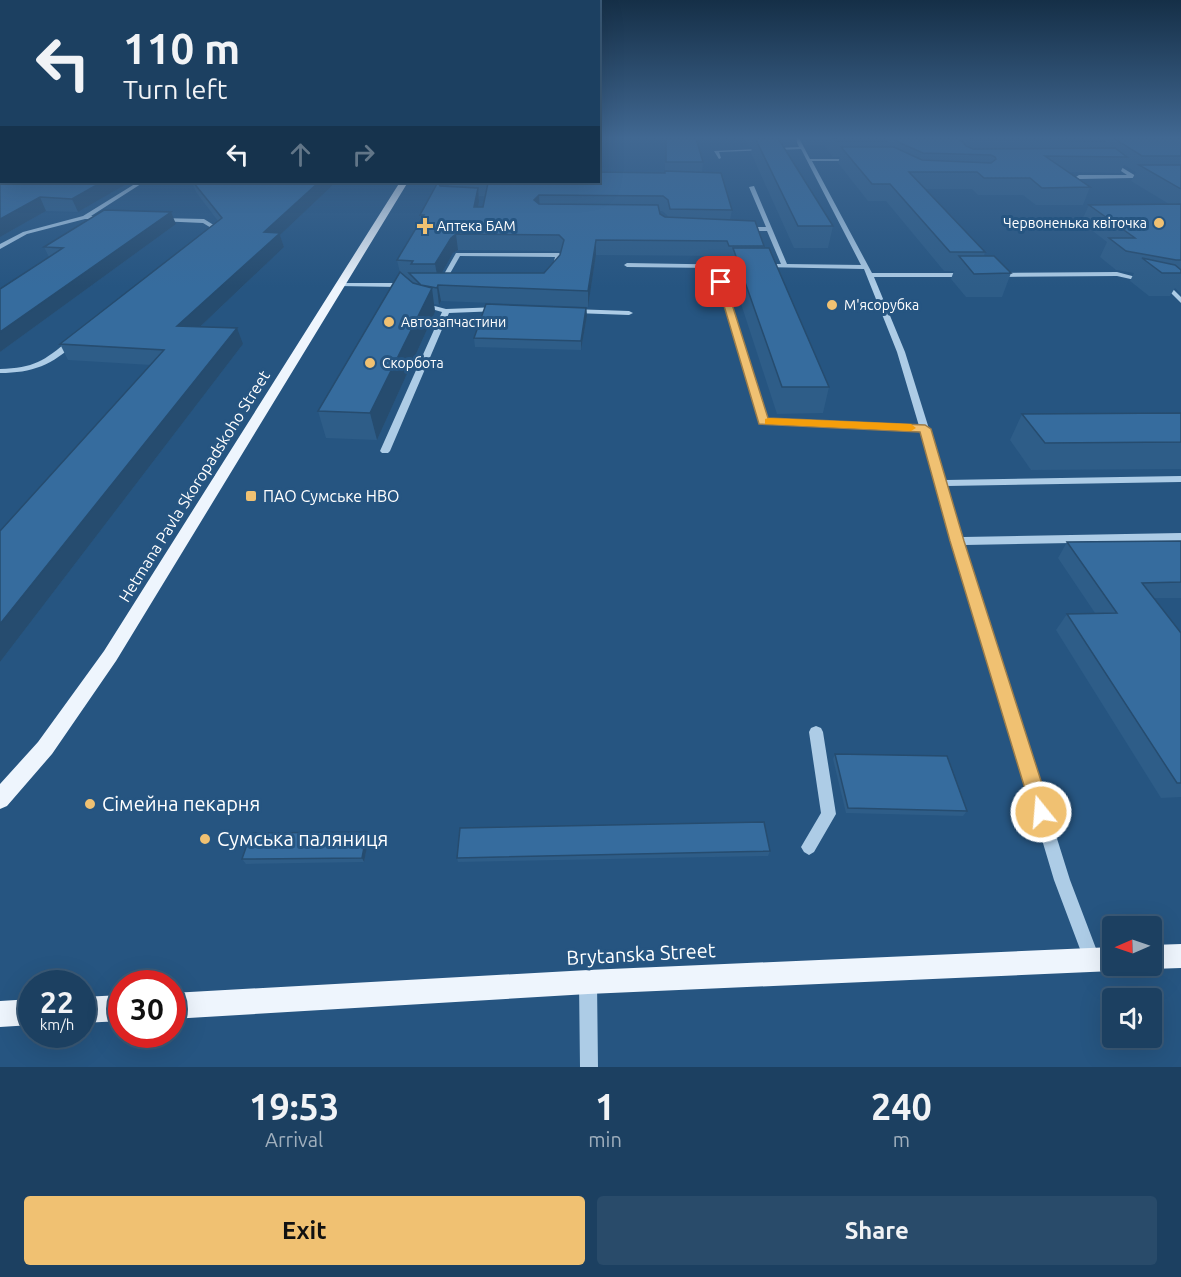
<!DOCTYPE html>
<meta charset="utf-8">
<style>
:root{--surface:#1c4061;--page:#294b6a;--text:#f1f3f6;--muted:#a0afbd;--line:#3a5976;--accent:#f0c172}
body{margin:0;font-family:Ubuntu,sans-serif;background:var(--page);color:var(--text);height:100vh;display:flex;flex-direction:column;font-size:22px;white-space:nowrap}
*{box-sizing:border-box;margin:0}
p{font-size:20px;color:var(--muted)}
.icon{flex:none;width:33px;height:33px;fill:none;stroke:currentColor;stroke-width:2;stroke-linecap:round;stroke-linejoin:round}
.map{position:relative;height:1067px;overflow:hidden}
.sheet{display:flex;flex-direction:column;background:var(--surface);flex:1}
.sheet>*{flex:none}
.hud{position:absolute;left:0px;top:0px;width:600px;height:183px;box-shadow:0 6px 24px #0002,0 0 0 2px var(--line);background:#1c4061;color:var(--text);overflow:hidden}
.needle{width:39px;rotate:268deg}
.buttons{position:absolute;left:1102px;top:916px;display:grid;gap:12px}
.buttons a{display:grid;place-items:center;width:60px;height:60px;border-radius:6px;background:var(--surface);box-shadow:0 6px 24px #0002,0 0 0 2px var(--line);font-size:30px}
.speed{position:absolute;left:18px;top:970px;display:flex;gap:12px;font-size:30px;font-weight:700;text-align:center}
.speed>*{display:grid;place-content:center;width:78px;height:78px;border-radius:50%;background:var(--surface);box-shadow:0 6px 24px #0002,0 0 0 2px var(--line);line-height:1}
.speed small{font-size:15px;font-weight:400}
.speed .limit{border:9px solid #d22;background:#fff;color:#111}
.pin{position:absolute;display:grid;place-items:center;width:51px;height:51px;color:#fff;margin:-26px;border-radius:12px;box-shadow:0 3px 9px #0006}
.me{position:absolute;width:66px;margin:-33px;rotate:343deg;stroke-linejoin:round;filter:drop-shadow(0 0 4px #0008)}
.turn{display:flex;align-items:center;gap:21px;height:126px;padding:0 24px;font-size:27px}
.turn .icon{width:78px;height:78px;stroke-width:2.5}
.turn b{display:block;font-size:42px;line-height:51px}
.lanes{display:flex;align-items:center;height:57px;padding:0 24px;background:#0003;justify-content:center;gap:30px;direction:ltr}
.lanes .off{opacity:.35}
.eta{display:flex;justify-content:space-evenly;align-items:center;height:102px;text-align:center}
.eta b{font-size:36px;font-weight:600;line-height:42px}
.button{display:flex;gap:12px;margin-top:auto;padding:12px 24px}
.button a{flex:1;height:69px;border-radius:6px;background:var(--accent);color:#111;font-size:24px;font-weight:600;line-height:69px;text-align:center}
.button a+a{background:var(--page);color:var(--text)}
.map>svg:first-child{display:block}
</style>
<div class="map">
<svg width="1181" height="1067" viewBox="0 0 1181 1067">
<rect width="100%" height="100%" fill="#265581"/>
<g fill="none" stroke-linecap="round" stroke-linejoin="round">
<path fill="#adcce6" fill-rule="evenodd" d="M795 138H799L810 159H852L854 160 852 161H812L872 273H965L968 275 965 277H874L905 352 945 480 1181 476V482L947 486 963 537 1181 533V541L965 545 1070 880 1100 959 1098 965 1092 967 1086 965 1054 880 954 544 952 541 953 539 921 431 760 423 713 268 627 267 624 265 627 263 745 265 746 266 743 268H720L767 419 919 426 897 352 864 269 762 267 761 266 764 264H781L767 231H745L742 229 745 227H766L749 187 754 186 787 264 861 265 801 149 719 152 721 158 719 159 714 151 799 147Z
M1111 161 1136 176 1133 178 1079 179 1076 177 1079 175H1127L1109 163Z
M138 182H144L91 216H106L109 218 108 219H85L27 234 0 249V244L23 232 83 216Z
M160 218 204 219 220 229 212 235 209 233 213 229 203 223 158 221V219Z
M456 253H559L562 255 558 270 555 272 552 270 555 257 460 256 444 284H440L439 283Z
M1117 272 1147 280 1144 282 1117 276 998 277 995 275 998 273Z
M1181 281V285L1170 286 1181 297V303L1162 284 1165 282Z
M340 283H401L407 289 404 291 399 287 338 286 337 285Z
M423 303 446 309 499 307 503 309 499 311 449 313 390 451 388 453H382L380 451 442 312 421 306 419 305Z
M572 309 629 311 633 313 629 315 575 313 571 311Z
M69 340 76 342C53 365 32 373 0 373V369C34 368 44 361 69 340Z
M816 726 821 728 823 732 836 814 814 852 809 855 804 852 801 847 821 813 809 732 811 728Z
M588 973 594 976 597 982 598 1067H580L579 982 582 976Z"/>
<path fill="#eef5fd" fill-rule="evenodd" d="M400 182H408L116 661 52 754 7 806 0 809V784L38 742 104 651Z
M1181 944V968L1152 969 1145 966H1152V945Z
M1113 947V966H1122L1113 971 588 994 172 1019V993L588 970Z
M122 995V1021L82 1023V997Z
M32 999V1025L0 1027V1001Z"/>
</g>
<path fill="#2e5d88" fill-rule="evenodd" d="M0 138 2 182H130L78 212 46 211 0 237Z
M665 138H696L703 162 702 172 732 210 730 220 764 246V248L829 387 823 413 777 414 730 270 731 261H727L725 256 596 255 588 307 441 301 439 305 434 304 435 312 377 440 326 438 318 411 400 273 397 260 421 220 420 215 440 186 449 187V182H598L665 173ZM479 196H485L483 207H478L479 202ZM659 211H662L667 215 668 217H665L660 214ZM458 250 559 251 561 252 560 255 544 273H442L453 253Z
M744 138H797L796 145 783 146 833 226 828 248H794L751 153 752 147H749Z
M800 138H1181V294L1175 288 1170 296H1149L1130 281 1134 273 1116 270 1100 257 1107 242 1081 222 1089 205 1169 204 1131 181 1136 172 1124 165 1120 173 1068 172 1090 187 1083 205H1036L1023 195H978L972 189H925L985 252 984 256 1011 273 1002 297H966L951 279 954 271H944L886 201H868L838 163 840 157H833L824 145H805Z
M192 182H336L280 235 284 247 200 327 243 344 0 662V531L151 365 68 360 60 344 218 221 196 192Z
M176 224 0 352V289L49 257 44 247Z
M586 308 587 316 581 350 475 347 474 338Z
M1181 413V469L1031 470 1010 440 1022 414Z
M1181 541V598H1154L1181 633V797L1161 798 1056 630 1067 614 1095 613 1058 558 1067 542Z
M835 754 967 811 963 816 846 813 833 759Z
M367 832 369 837 364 862 246 864 242 859Z
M770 851 768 856 458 862 457 858Z"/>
<path fill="#264c6f" d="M102 182H130L78 212 72 199Z
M319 182H336L280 235 284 247 183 343 177 326 264 232Z
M478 188 479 202 475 221 474 207Z
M539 195 540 210 534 200Z
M40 197 46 211 0 237V219Z
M171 212 176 224 0 352V332Z
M456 234 458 250 453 253 438 280 435 264 451 238Z
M596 240V255L588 307V291Z
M438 285 441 301 439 305 437 288Z
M432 288 435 312 377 440 370 413Z
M586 308 587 316 581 350V341Z
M237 328 243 344 0 662V624Z
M367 832 369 837 364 862 362 858Z"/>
<path fill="#366c9e" stroke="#264c6f" stroke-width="1.5" d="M0 138H2V182H102L72 199 40 197 0 219Z
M666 138H696L703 162H666Z
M755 138H778L833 226H798Z
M833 138H883L886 141H836Z
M894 138H959L966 146 973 149 1115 148 1127 157 1045 156 1090 187 1042 188 1030 178H984L977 172H909L985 252H950L890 184H872L841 147H894L922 160 991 163 996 159 995 157 991 155 923 153 898 142Z
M970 138H1099L1104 141 973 140Z
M1113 138H1181V156H1142Z
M1139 165H1181V189Z
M665 171 721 173 732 210 670 209 668 200 663 196 539 195 534 200 539 204 658 205 660 214 665 217 755 221 764 246H729L727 241 596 240 588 291 438 285 437 288 421 285 409 273H544L560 255 564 240 559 235 456 234 451 238 435 264H411L413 261 397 260 424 215H420L438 182 440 186 478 188 474 207H483L488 183 470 182H598V172L665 173Z
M193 182H319L264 232 280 233 177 326 237 328 0 624V531L164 350 60 344 222 218Z
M1181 204V260H1176L1126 251 1109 238H1135L1089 205Z
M104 210 171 212 0 332V289L63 248 44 247Z
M733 248H769L829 387H782Z
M959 256H994L1011 273 974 274Z
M1142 258 1175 265 1181 270V273H1162Z
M400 272 413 283 432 288 370 413 318 411Z
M486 304 586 308 581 341 474 338Z
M1181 413V442L1045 443 1022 414Z
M1181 541V582L1142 583 1181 633V783H1177L1067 614 1117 613 1067 542Z
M835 754 947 756 967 811 848 808Z
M764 822 770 851 457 858 460 828Z
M367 832 362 858 242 859 251 833Z"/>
<linearGradient id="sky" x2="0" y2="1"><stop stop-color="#152f47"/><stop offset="0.48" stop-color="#416892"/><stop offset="1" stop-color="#416892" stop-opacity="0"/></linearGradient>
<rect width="1181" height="287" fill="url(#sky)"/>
<path fill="#f0c172" stroke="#9c7d4a" stroke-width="1.5" d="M721 279 725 282 768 418 925 425 931 429 964 541 1051 812 1048 818 1041 821 1035 818 1032 812 950 541 920 432 759 424 717 282Z"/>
<path fill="#f59e0b" d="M769 418 911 424 916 428 911 431 765 424V419Z"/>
<g fill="#f0c172" stroke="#265581" stroke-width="2">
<circle cx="1159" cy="223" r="6"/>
<path d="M422 217h6v6h6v6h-6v6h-6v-6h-6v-6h6z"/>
<circle cx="832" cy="305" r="6"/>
<circle cx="389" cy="322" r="6"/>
<circle cx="370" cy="363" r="6"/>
<rect x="245" y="490" width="12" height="12" rx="3"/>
<circle cx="90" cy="804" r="6"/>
<circle cx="205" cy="839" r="6"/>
</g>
<g text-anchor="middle" stroke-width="6" stroke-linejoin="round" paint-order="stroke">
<g font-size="14" fill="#fff" stroke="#265581" text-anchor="start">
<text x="1147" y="228" text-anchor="end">Червоненька квіточка</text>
<text x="437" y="231">Аптека БАМ</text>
<text x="844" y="310">М'ясорубка</text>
<text x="401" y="327">Автозапчастини</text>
<text x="382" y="368">Скорбота</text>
</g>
<g font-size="16" fill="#fff" stroke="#265581">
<text transform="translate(194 486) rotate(-58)" y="6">Hetmana Pavla Skoropadskoho Street</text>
</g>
<g font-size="16" fill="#fff" stroke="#265581" text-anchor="start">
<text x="263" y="502">ПАО Сумське НВО</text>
</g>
<g font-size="20" fill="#fff" stroke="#265581" text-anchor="start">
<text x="102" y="811">Сімейна пекарня</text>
<text x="217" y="846">Сумська паляниця</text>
</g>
<g font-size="20" fill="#fff" stroke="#265581">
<text transform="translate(641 954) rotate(-3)" y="7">Brytanska Street</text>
</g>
</g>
</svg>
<div class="buttons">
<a><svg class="needle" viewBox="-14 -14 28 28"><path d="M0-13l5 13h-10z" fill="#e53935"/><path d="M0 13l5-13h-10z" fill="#a0afbd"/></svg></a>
<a><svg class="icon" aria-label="sound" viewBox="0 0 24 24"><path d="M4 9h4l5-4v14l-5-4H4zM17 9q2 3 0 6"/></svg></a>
</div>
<div class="speed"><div>22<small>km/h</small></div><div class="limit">30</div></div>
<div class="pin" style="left:721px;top:282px;background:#d93025"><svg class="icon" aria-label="arrive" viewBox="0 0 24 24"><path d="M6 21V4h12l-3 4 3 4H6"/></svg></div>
<svg class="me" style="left:1041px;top:812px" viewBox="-20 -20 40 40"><circle r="17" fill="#f0c172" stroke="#fff" stroke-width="3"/><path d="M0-11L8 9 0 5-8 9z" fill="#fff"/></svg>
<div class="hud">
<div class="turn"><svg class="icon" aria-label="left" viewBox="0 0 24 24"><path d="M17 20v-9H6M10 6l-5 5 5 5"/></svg><div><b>110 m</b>Turn left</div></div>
<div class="lanes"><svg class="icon" aria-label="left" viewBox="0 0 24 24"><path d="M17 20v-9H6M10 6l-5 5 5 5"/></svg><svg class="icon off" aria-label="ahead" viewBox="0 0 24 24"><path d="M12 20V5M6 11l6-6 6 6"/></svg><svg class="icon off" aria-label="right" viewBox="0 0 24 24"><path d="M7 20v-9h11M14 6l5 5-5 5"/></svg></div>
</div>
</div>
<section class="sheet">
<div class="eta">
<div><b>19:53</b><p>Arrival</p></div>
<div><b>1</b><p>min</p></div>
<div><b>240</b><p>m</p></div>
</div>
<div class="button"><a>Exit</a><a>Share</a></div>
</section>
